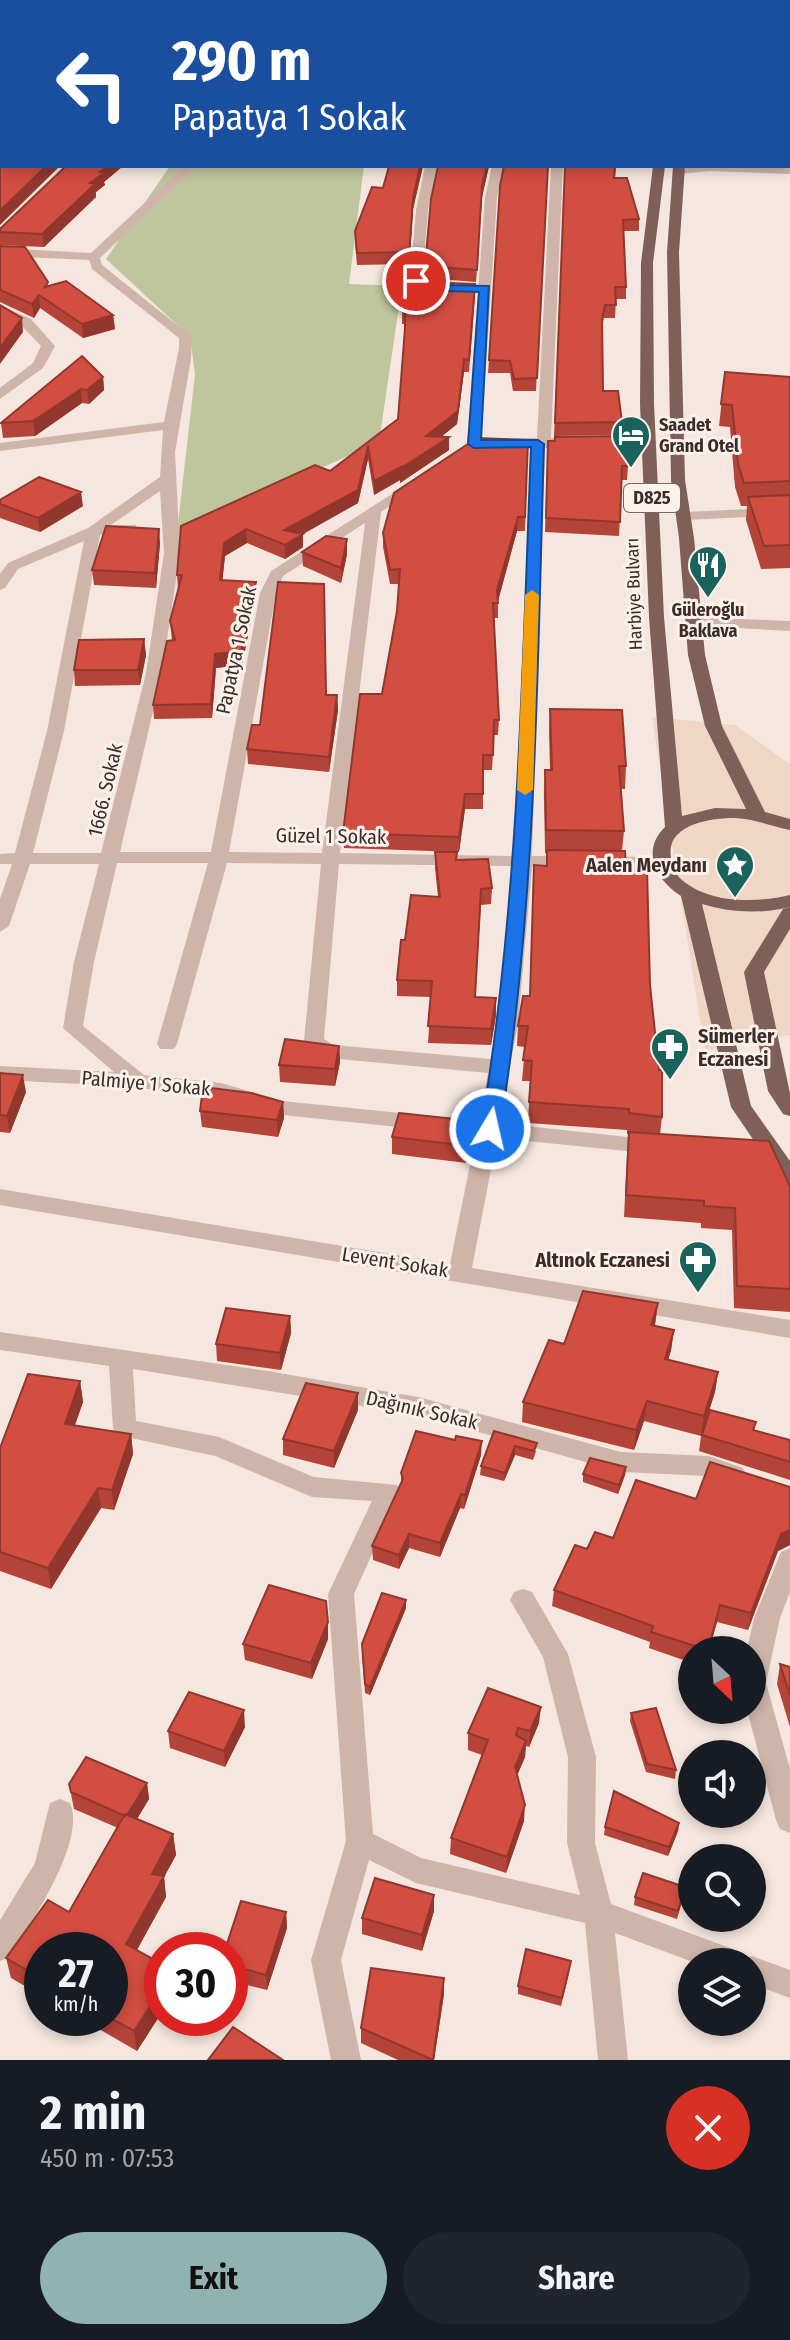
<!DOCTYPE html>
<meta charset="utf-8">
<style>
:root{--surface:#171b24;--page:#20242c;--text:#f1f3f6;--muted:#9ea1a6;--accent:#90b2b1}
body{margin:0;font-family:"Fira Sans Condensed",sans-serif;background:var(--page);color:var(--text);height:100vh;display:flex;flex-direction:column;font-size:30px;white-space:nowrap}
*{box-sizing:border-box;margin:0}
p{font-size:26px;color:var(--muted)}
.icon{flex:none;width:44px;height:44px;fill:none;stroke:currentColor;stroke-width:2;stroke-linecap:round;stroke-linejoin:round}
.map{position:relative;height:2060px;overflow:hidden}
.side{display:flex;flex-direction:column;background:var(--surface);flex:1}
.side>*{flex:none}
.top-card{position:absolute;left:0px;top:0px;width:790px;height:168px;box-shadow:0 4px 12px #0003;background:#1a4fa0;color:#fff;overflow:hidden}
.needle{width:52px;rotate:154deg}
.fabs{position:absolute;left:678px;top:1636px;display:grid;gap:16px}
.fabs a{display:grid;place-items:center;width:88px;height:88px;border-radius:50%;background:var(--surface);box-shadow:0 4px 12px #0003;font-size:40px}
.speed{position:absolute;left:24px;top:1932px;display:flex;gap:16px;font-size:40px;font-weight:700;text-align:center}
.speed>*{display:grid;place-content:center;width:104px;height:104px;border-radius:50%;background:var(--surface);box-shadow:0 4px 12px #0003;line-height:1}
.speed small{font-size:20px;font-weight:400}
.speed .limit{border:12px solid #d22;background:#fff;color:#111}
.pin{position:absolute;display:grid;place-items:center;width:68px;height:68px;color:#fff;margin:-34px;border:4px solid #fff;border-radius:50%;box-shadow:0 2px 8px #0007}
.me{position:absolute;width:88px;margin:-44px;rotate:9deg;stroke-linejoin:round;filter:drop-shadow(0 0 6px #0008)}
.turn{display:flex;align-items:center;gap:28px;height:168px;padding:0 40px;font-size:36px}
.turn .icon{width:104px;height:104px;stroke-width:2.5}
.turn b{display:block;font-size:56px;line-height:68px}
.round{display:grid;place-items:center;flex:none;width:84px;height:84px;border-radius:42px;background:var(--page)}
.summary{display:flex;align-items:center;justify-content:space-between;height:136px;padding:0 40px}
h1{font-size:48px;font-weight:700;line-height:60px}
.cta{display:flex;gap:16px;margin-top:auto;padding:16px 40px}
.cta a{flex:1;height:92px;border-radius:48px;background:var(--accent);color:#111;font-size:32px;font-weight:700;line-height:92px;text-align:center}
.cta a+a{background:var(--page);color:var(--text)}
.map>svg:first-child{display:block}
</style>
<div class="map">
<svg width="790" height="2060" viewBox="0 0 790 2060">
<rect width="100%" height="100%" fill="#f5e7df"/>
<path fill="#bfc69d" d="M170 166H364L349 284 402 286 379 442 177 533 195 374 190 337 106 259Z"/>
<path fill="#efd6c5" d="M652 717 735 725 790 764V1035L705 1051Z"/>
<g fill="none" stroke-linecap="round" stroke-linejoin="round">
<path fill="#cfb5a9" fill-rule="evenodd" d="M119 0H129V2H119Z
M788 33H790V39H788Z
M184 166H197L100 258 102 265 192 337 191 359 175 452 180 553 162 673 120 852H211L260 593 271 571 414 480 419 481V487L381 512 340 853 514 856 531 446H502L495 442 502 438H537L551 166H563L551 438H650L657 442 650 446 545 448 532 856 662 857 671 863 662 869 532 867 518 1024 499 1123 655 1140 662 1142 666 1147 662 1152 655 1154 497 1138 472 1268 790 1320V1338L0 1205V1189L450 1264 476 1135 282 1115 220 1097 121 1086 0 1080V1066L114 1072 63 1028 74 962 99 864H30L9 926 0 932V899L12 864H0V854L15 853 47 731 84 541 18 569 5 588 0 590V574L8 563 88 528 160 477 163 430 0 451V443L164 422 179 348V338L92 269 89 260 0 256V248L91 253ZM160 491 164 553 146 673 101 853H33L64 731 100 535 136 531V525H111ZM365 523 322 853 229 852 276 593 283 576ZM117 863H208L157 1044 160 1049H174L177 1044 227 863 321 864 304 1041 328 1058 488 1073 479 1121 282 1101 221 1083 144 1075 83 1026 94 962ZM339 864 513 866 498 1024 491 1059 333 1045 324 1039Z
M425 166H437L428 210 422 281 440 286V292L416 290 410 281 416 210Z
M492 166H504L497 197 481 444 474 448 467 444 485 197Z
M695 166 790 168V174L709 171 679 174 673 171Z
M0 305 31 319 55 346 43 368 0 399V388L33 363 41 346 21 325 0 314Z
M790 507V515L686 520 679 516 686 512Z
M692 617 790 621V631L686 625V619Z
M0 1332 268 1371 418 1397 621 1452 709 1456 743 1468 746 1475 743 1482 734 1485 708 1476 621 1472 418 1415 133 1369 136 1421 219 1437 314 1477 397 1485 400 1492 354 1594 373 1834 421 1858 580 1895 567 1843 568 1757 543 1657 510 1600 514 1592 523 1589 532 1592 568 1654 596 1757 595 1843 611 1904 741 1952 744 1959 752 1956 790 1970V1998L752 1984V1962H693L615 1933 628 2060H598L585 1923 416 1883 369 1860 341 1960 361 2060H331L311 1960 346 1841 328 1594 372 1501 312 1497 215 1456 117 1435 113 1428 109 1366 0 1350Z
M790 1548V1592L780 1618 766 1683 790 1769V1833L780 1829 776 1820 747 1710H752V1650H747L754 1618 781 1552Z
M60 1799 70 1803C87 1841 30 1924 10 1957L0 1961V1920L35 1863 50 1803Z"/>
<path fill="#7f6059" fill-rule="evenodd" d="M705 0H715L704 2Z
M721 0H731V2H721Z
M653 166H665L653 263 654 404 664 617 682 816 715 808 746 809 705 726 688 655 679 538 671 480 667 252 673 166H685L679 252 685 480 694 538 705 655 722 726 765 812 790 819V830C771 826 755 819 735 818 711 818 665 824 671 858 673 867 675 874 682 880 710 904 757 903 790 895V907C761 914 731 913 702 904L751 1106 790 1161V1185L782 1182 731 1107 681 896C657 881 640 851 665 827L649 617 640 404 641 263Z
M790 907V929L764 972 790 1093V1116L783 1114 768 1091 744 972 783 909Z"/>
</g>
<path fill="#b44338" d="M66 166H123L104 182 105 185 96 192V197L44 247 0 245V229Z
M389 166H423L413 209 409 272 420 282 475 296 469 372H464L457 424 441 437 449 450 400 483V480L374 495 368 459 358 503 303 534V547L285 559 247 543 225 556 222 581 256 596 242 665 216 668 212 718 154 719 153 705 172 641 170 621 178 589 177 575 330 471 398 419 405 324H402V311L407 264 357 265 355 242V231L383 188Z
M438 166H489L482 197 476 282 425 278V266Z
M548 166 536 391H513L510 373H488L489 360Z
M565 166H616L615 178 639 219V231H623L626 287V299H616L615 318H604L602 328 603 391 622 422 621 435 554 436Z
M0 246 49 286 113 315 115 329 83 338 40 308 34 318 0 302Z
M725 372 790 377V568L761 569 746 520 747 506H741L735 487 730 427 719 426Z
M103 377 104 390 89 404 82 403 35 436 3 438 1 423Z
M528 440 525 531H517L498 600V618H494L499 720 498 735H494L492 770H483V809H465L459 852 344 848 343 833 382 694 397 611 399 584H390L383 547V533Z
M548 441 628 466 627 480H622L619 536 545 532Z
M0 500 83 506 40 532 0 518Z
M160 543 156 588 94 585 92 570Z
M302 552 347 554 341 583 303 566Z
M144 639 146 655 140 685 75 686 74 670Z
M326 695H337L338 710 329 772 248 764 247 749 260 725Z
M550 709 626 766 625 789H621L624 831 622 851 650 985 662 1117 660 1134 790 1186V1312L734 1308 732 1230 701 1228V1223L624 1217 628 1134H627V1130L528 1123 530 1081H522L525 1047 517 1046 518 1026 529 996 546 866V853H545L544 793 545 770H550L549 731Z
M435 852H457V860L492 888 491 904 481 905 475 997 496 998V1015L491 1045 428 1043 431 997 397 996V980L405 940 438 897 435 868Z
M339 1046 340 1062 335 1086 280 1082 279 1065Z
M0 1073 26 1092 10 1133 0 1132Z
M283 1102 284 1118 278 1137 202 1127 200 1111Z
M392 1137 472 1138 467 1163 392 1154Z
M658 1303 655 1326 674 1330 671 1350 668 1360 718 1372 715 1392 704 1426 756 1422 754 1431 790 1440V1480L699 1451 701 1436 644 1421 634 1450 522 1422 523 1402 564 1344Z
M290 1316 291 1333 281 1370 217 1361 216 1344Z
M80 1381 83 1402 75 1425 131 1434 133 1454 114 1510 101 1508 51 1589 0 1571V1448Z
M358 1410 334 1468 283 1455V1439Z
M494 1431 536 1451 533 1460 515 1455 504 1481 480 1475 481 1466Z
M481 1455 464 1509 460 1508 440 1557 409 1548 399 1569 373 1560 372 1546 401 1483V1473Z
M626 1467 625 1475 618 1494 583 1482V1474Z
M790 1487V1545L778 1551 748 1630 717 1622 709 1650H692V1663L649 1648 650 1642 552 1606 554 1590 587 1549 613 1538 696 1499Z
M406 1600V1608L370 1695 365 1693 362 1653Z
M328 1639 312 1679 245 1660 243 1644Z
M780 1664 790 1667V1727L777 1684Z
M631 1713 676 1770 675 1779 646 1772 630 1721Z
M539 1723 529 1747 526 1746 525 1757 517 1775 524 1821 506 1873 450 1854 451 1838 482 1755 468 1750V1733Z
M245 1727 225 1767 170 1748 168 1731Z
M147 1783 149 1799 137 1819 173 1834 176 1855 164 1877 166 1897 137 1950 162 1964V2012L137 2051 80 2018H110L42 1950V1996L11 1978 6 1958 69 1912 118 1828 74 1809 69 1784Z
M679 1823 678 1831 668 1856 604 1835 605 1827Z
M434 1895V1911L422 1951 362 1934V1918Z
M684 1895 677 1919 634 1905 635 1897Z
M286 1912 287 1928 267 1990 230 1981V1950Z
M570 1969 561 2006 518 1994V1986Z
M444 1978V1994L434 2060H398L361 2043V2028Z"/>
<path fill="#92372e" d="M46 166H60L0 225V211Z
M107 166H123L104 182 105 185 96 192V197L44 247 42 234 100 172Z
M420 166H423L413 209 408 283 413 198Z
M487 166H489L482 197 476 282 482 185Z
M39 295 40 308 34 318 32 304Z
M113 315 115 329 83 338 82 324Z
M22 318 23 332 0 364V348Z
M464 359V372L457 424 426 449V436Z
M103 377 104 390 89 404 87 390Z
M81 389 82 403 35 436 33 421Z
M449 437V450L400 483V480L374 495V481Z
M368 446V459L358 503 303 534V547L285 559 284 530Z
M81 492 83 506 40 532 38 518Z
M518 517 517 531 497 605V590Z
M159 529 160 543 156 588 155 573Z
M246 529 247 543 225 556 221 594 220 580 224 543Z
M347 539V554L341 583V568Z
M256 582V596L242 665 216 668 212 718 211 704 215 654Z
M144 639 146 655 140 685 138 670Z
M337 695 338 710 329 772V757Z
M465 794V809L459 852V837Z
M496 998V1015L491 1045V1029Z
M339 1046 340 1062 335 1086V1069Z
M23 1075 26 1092 10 1133 7 1116Z
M283 1102 284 1118 278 1137 277 1120Z
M473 1121 472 1138 467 1163 468 1146Z
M658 1303 655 1323 649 1345 651 1325Z
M290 1316 291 1333 281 1370 280 1353Z
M674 1330 671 1350 663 1379 665 1359Z
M718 1372 715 1392 701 1436 704 1416Z
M80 1381 83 1402 68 1444 65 1424Z
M358 1393V1410L334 1468V1451Z
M647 1401 644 1421 634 1450 636 1430Z
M131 1434 133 1454 114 1510 112 1490Z
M482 1441 481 1455 464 1509 465 1495Z
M515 1446V1455L504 1481 505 1473Z
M626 1467 625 1475 618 1494 619 1485Z
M98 1488 101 1508 51 1589 48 1568Z
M461 1494 460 1508 440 1557V1543Z
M790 1530V1545L778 1551 748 1630 751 1613 781 1534Z
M409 1534V1548L399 1569V1555Z
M406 1600V1608L370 1695V1687Z
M720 1605 717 1622 709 1650H708Z
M328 1622V1639L312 1679 311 1663Z
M541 1707 539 1723 529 1747 530 1731Z
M244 1710 245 1727 225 1767 224 1751Z
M526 1741 525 1757 514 1783 515 1767Z
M147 1783 149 1799 129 1832 126 1816Z
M525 1805 524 1821 506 1873 507 1857Z
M679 1823 678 1831 668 1856 669 1847Z
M173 1834 176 1855 164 1877 166 1897 129 1964 126 1944 152 1874Z
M434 1895V1911L422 1951V1935Z
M286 1912 287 1928 267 1990 266 1975Z
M444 1978V1994L434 2060H433Z
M162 1988V2012L137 2051 134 2031Z"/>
<path fill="#d14e41" stroke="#92372e" stroke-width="2" d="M260 0H653L651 2H260Z
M2 147V166H46L0 211V148Z
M66 166H107L100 172 104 173 90 183 95 184 42 234 0 232V229Z
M389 166H420L413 198 408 271 420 282 475 284 469 360 464 359 458 411 426 436 449 437 400 469 401 467 374 481 368 446 358 490 284 530 303 534 285 545 246 529 224 543 220 580 256 582 241 651 215 654 211 704 153 705 167 641 175 640 170 621 182 575H177L181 526 315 465 330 471 398 419 405 328V312L402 311 408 252 357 253 355 231 372 187 383 188Z
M438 166H487L482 185 477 270 425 266 431 199Z
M504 166H548L537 378 514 379 510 361 489 360 500 186Z
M565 166H615L614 178H627L639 219 623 220 626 287H615L616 305H605L602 320 603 391H618L622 422 555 423Z
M0 246 25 247 48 282 45 287 66 281 113 315 82 324 39 295 32 304 0 290Z
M0 305 22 318 0 348Z
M82 356 103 377 87 390 81 389 33 421 1 423Z
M725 372 790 377V481L744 483 738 464 732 405 721 404Z
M624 436 628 466H622L620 522 546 518 548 441H555V437Z
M477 438 528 440 525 517H518L497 590 498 603H493L499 720H494L493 755H483V794H465L459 837 343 833 360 694H382L397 611 400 569 390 570 383 533 394 493Z
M39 477 81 492 38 518 0 504V500Z
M790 495V545L764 546 748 497Z
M106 526 159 529 155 573 92 570Z
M326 536 347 539 341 568 302 552Z
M278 582 324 584 326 695H337L329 757 247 749 252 725H260Z
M144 639 138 670H74L79 640Z
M550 709 622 710 626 766H619L624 831 546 830 545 770H552Z
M547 850 625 851 626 869H647L650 985 659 1070H662V1117L629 1113V1109L529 1102 532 1061 523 1060 528 1026H518L523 996H530L534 865 547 866Z
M435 852H457L456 860 488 859 492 888 481 889 475 997 496 998 491 1029 428 1026 432 981 397 980 401 940H405L411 895 440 897Z
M285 1039 339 1046 335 1069 279 1065Z
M0 1073 23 1075 7 1116 0 1115Z
M203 1087 251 1093 283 1102 277 1120 200 1111Z
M399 1113 473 1121 468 1146 392 1137Z
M629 1132 769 1141 790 1186V1289L737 1286 735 1208 704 1206V1201L626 1195Z
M583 1291 658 1303 651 1325 674 1330 665 1359 718 1372 704 1416 647 1401 636 1430 523 1402 549 1340 564 1344Z
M226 1308 290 1316 280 1353 216 1344Z
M28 1374 80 1381 65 1424 131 1434 112 1490 98 1488 48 1568 0 1552V1448Z
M306 1383 358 1393 334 1451 283 1439Z
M710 1410 756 1422 753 1430 790 1440V1462L702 1435Z
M416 1431 455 1440 456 1436 482 1441 465 1495 461 1494 440 1543 409 1534 399 1555 372 1546 403 1479 401 1473Z
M494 1431 537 1443 534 1451 515 1446 505 1473 481 1466Z
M590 1458 626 1467 619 1485 583 1474Z
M710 1462 790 1487V1530L781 1534 751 1613 720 1605 708 1650 651 1632 653 1626 554 1590 575 1545 587 1549 595 1532 613 1538 636 1480 696 1499Z
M269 1585 326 1601 328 1622 311 1663 243 1644Z
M382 1593 406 1600 370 1687 365 1684 362 1644Z
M780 1664 790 1667V1695Z
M488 1688 541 1707 530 1731 518 1728 516 1735 526 1741 515 1767 525 1805 507 1857 451 1838 488 1740 468 1733Z
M189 1692 244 1710 224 1751 168 1731Z
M656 1708 676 1770 647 1764 631 1713Z
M86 1757 147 1783 127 1815 125 1814V1816L71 1792 69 1784Z
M614 1791 679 1823 669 1847 605 1827Z
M125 1814 173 1834 152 1874 164 1876 126 1944 162 1964V1988L134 2031 110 2018V1950H42V1979L6 1958 48 1900 69 1912Z
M643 1873 685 1887 678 1911 635 1897Z
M375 1878 434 1895 422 1935 362 1918Z
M241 1901 286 1912 266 1975 230 1965V1950H225Z
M526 1949 571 1961 562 1998 518 1986Z
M371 1968 444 1978 433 2060 361 2028Z
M233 2027 283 2060H208Z"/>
<path fill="#1a73e8" stroke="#114b97" stroke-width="2" d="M416 278 433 285 489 286 481 440H538L544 444C537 673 537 902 500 1129L490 1136 481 1129C519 904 522 676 531 447L474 448 468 444 479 292 420 290 410 281Z"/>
<path fill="#f59e0b" d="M532 590 539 595 533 790 525 795 517 790 525 595Z"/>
<defs>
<g id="hotel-pin" transform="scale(2)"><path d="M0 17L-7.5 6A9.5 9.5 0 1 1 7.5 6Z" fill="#1a625c" stroke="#fcf2ec"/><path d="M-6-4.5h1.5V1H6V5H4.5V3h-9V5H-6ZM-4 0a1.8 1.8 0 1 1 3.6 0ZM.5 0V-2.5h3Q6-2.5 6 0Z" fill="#fff"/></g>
<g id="restaurant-pin" transform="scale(2)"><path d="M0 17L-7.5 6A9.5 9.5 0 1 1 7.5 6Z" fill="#1a625c" stroke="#fcf2ec"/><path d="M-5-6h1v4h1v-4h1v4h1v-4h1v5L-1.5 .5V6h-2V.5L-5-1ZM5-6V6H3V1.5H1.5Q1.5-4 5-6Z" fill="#fff"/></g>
<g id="sight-pin" transform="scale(2)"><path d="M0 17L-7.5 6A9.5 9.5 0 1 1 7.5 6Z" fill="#1a625c" stroke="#fcf2ec"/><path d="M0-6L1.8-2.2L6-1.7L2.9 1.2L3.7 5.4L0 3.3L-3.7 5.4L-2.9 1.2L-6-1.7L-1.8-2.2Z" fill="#fff"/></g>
<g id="pharmacy-pin" transform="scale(2)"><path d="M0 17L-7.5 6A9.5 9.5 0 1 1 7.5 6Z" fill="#1a625c" stroke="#fcf2ec"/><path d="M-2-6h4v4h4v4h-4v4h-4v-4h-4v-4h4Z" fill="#fff"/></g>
</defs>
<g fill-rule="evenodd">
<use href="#hotel-pin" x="631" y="435"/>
<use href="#restaurant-pin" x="708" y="565"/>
<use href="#sight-pin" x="735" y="865"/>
<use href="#pharmacy-pin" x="670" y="1047"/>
<use href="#pharmacy-pin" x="698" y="1260"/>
</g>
<g text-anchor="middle" stroke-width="6" stroke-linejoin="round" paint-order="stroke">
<g font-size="18" font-weight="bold" fill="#3c2c29" stroke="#fcf2ec" text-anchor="start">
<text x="659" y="431">Saadet<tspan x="659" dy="21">Grand Otel</tspan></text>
<text x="708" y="616" text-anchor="middle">Güleroğlu<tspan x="708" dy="21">Baklava</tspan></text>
</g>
<rect fill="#fcf2ec" stroke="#766764" stroke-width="2" x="624" y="484" width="56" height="28" rx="6"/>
<g font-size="18" font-weight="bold" fill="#3c2c29">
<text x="652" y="504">D825</text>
</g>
<g font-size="18" fill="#3c2c29" stroke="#fcf2ec">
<text transform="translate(634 594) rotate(-92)" y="6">Harbiye Bulvarı</text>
</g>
<g font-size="20" fill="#3c2c29" stroke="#fcf2ec">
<text transform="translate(236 650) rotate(-78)" y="7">Papatya 1 Sokak</text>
<text transform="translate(105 790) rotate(-77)" y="7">1666. Sokak</text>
<text transform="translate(331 836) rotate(1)" y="7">Güzel 1 Sokak</text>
<text transform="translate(146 1083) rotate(5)" y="7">Palmiye 1 Sokak</text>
<text transform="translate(395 1262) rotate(9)" y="7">Levent Sokak</text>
<text transform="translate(422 1410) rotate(13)" y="7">Dağınık Sokak</text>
</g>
<g font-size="20" font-weight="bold" fill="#3c2c29" stroke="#fcf2ec" text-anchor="end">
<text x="707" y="872">Aalen Meydanı</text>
<text x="698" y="1043" text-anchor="start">Sümerler<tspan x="698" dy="23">Eczanesi</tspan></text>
<text x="670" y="1267">Altınok Eczanesi</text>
</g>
</g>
</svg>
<div class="fabs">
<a><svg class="needle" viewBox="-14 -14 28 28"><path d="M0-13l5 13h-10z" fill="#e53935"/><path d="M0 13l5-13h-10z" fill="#9ea1a6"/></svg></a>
<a><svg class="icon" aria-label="sound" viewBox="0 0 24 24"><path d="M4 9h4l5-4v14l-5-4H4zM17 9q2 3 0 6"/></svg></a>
<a><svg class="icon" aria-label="search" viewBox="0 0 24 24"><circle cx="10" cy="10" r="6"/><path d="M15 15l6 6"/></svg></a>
<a><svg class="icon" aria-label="layers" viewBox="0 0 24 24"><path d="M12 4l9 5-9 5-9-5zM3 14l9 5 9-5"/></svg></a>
</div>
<div class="speed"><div>27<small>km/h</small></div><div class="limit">30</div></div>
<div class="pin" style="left:416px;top:281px;background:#d93025"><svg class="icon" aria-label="arrive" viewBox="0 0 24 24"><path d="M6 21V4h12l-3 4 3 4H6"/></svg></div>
<svg class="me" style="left:490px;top:1129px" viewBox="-20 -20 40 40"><circle r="17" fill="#1a73e8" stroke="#fff" stroke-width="3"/><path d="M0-11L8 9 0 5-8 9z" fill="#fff"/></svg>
<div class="top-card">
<div class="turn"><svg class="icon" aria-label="left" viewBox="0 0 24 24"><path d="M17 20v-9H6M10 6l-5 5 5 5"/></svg><div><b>290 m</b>Papatya 1 Sokak</div></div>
</div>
</div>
<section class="side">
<div class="summary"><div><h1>2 min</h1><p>450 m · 07:53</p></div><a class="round" style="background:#d93025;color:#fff"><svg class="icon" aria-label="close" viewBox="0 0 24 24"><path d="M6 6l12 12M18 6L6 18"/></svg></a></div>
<div class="cta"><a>Exit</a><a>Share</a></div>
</section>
